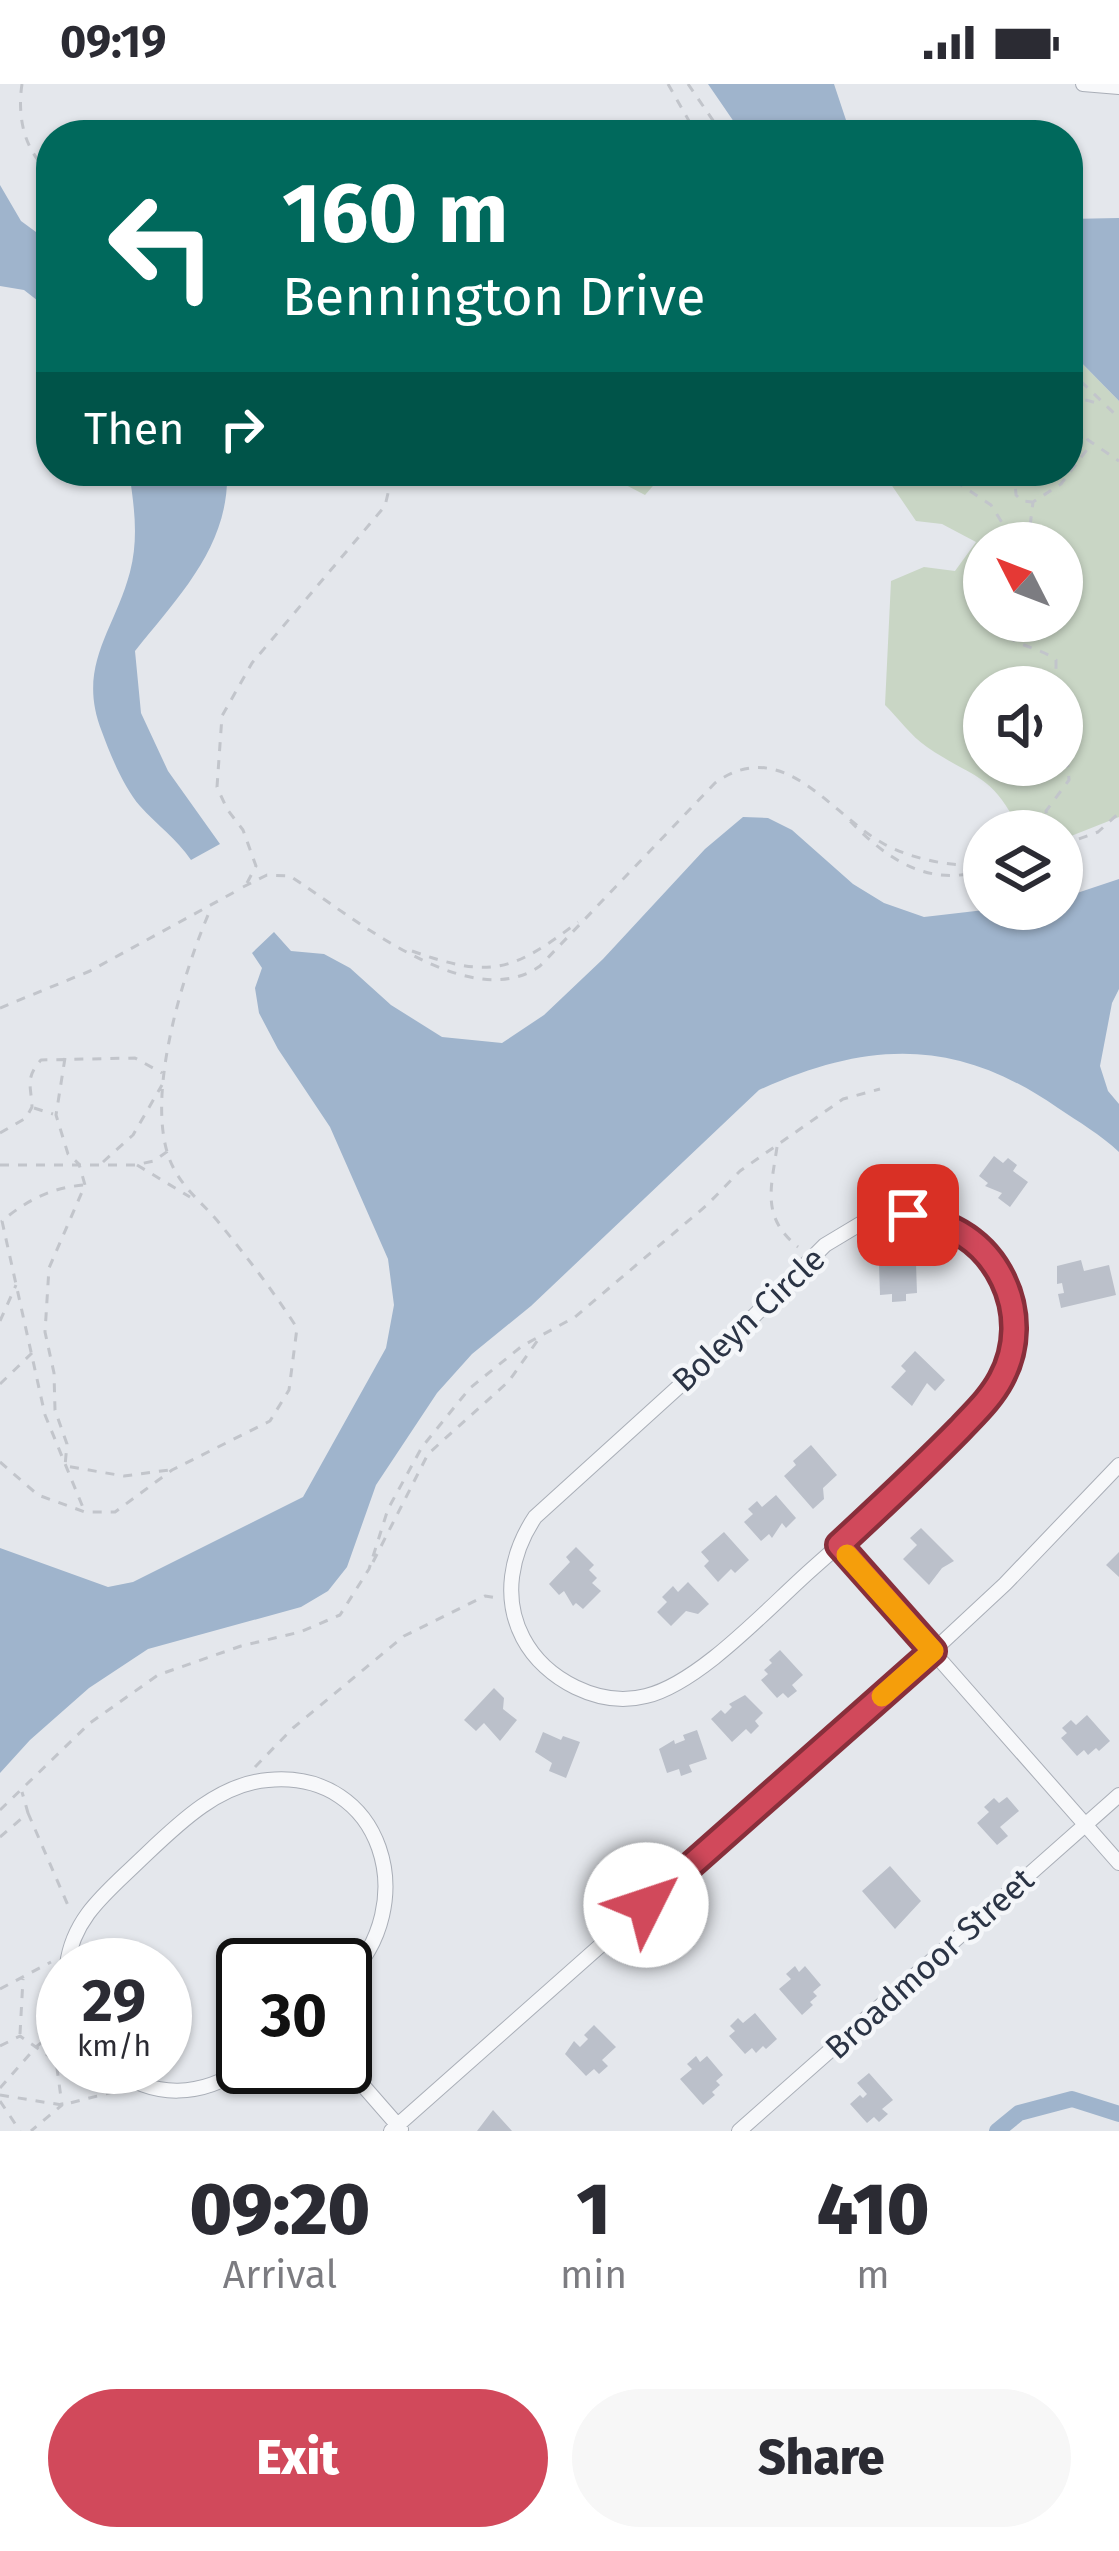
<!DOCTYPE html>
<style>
:root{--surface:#fff;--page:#f7f7f7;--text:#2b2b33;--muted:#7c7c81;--accent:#d1495b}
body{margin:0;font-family:"Fira Sans",sans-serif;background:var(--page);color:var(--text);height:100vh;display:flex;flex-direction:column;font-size:45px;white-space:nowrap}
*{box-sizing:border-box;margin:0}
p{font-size:39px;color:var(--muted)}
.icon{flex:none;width:66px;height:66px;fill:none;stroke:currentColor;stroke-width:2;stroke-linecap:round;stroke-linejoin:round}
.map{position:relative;height:2047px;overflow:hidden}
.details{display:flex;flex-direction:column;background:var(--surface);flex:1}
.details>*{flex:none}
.banner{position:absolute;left:36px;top:36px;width:1047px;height:366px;border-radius:48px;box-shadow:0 3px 9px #0004;background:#00695c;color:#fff;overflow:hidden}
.needle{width:78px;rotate:312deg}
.tools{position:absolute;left:963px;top:438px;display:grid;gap:24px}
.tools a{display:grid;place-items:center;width:120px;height:120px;border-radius:50%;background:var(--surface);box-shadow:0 3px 9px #0004;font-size:60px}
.speed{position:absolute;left:36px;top:1854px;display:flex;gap:24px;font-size:60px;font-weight:700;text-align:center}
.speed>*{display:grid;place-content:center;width:156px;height:156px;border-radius:50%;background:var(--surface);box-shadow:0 3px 9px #0004;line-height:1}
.speed small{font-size:30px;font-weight:400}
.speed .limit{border:6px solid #111;border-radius:18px;background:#fff;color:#111}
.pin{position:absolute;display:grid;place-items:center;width:102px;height:102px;color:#fff;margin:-51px;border-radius:24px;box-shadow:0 6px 18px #0006}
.me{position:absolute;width:132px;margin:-66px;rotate:49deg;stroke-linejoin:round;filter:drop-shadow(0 0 9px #0008)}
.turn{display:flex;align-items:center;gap:42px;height:252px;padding:0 48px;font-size:54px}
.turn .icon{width:156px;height:156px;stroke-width:2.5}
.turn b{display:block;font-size:84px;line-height:102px}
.then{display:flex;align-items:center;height:114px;padding:0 48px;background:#0003;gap:24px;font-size:45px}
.eta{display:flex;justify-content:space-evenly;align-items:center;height:204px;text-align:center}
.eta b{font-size:72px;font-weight:800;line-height:84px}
.action{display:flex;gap:24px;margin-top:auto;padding:24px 48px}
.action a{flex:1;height:138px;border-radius:72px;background:var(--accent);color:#fff;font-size:48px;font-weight:800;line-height:138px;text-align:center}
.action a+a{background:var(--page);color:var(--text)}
.status{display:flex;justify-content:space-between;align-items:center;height:84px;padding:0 60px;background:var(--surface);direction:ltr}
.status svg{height:33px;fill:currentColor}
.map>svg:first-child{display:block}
</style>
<div class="status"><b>09:19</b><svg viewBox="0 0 49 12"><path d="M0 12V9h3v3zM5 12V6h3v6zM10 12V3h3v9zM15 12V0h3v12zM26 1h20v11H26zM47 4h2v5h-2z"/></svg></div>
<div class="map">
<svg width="1119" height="2047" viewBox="0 0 1119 2047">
<rect width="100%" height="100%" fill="#e4e7ec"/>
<path fill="#c9d6c5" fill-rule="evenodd" d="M1068 265 1119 317V733L1066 754 1062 753V747L1020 746C990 687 975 696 927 663 911 652 898 634 885 621L891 497 924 483 955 487 976 458 942 440 916 437 882 387H1068ZM984 459H1062V537H984ZM984 603H1062V681H984Z
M612 387H666L645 411 622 399Z"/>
<path fill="#9fb4cc" d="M708 0H834L851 51H743Z
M0 101 21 137 51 159V227L24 206 0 202Z
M1119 134V317L1068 265V135Z
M129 387H227C230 461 179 512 135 567L141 629 168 687 220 760 191 776C177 755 157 741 140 722 124 704 110 670 102 648 76 582 114 548 130 488 139 453 134 422 129 387Z
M743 733 768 734 792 746 853 800 884 819 924 833 993 825H1062V814L1119 795V905L1112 919 1100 982 1108 1007 1119 1020V1068C1101 1051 1079 1038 1058 1024 957 954 870 956 759 1006L531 1222 472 1270 437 1309 376 1401 347 1483 328 1507 301 1523 148 1565 89 1604 30 1656 0 1689V1464L108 1503 133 1498 303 1413 386 1264 394 1221 388 1175 330 1043 278 965 259 929 255 904 262 884 252 869 274 848 291 867 324 870 350 884 391 921 442 953 502 959 544 931 603 875 705 765Z"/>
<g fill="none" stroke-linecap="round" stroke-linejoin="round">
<path stroke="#9fb4cc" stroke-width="16" d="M997 2047 1019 2029 1072 2015 1119 2030"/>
</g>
<path fill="#bbc0ca" d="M994 1072 1003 1079 1008 1074 1017 1081 1013 1087 1028 1098 1010 1123 998 1114 1002 1109 985 1102 988 1099 979 1092Z
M1081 1176 1084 1187 1109 1181 1116 1211 1061 1224 1058 1210 1064 1209 1062 1199 1057 1200V1182Z
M916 1179 917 1209 906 1210V1217L892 1218V1210L880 1211 879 1180Z
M915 1267 945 1296 935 1307 927 1299 912 1322 891 1303 906 1287 901 1282Z
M811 1361 837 1391 823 1404 824 1415 813 1425 784 1392 796 1381 793 1377Z
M776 1411 796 1434 786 1444 782 1439 772 1454 769 1450 761 1457 744 1438 753 1430 748 1425 757 1417 762 1423Z
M921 1444 954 1477 942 1484 929 1501 903 1475 917 1461 910 1454Z
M724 1448 749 1476 735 1489 731 1485 718 1498 704 1482 709 1477 701 1468Z
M576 1463 594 1481 589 1486 597 1494 592 1499 601 1507 583 1525 576 1519 573 1522 564 1507 559 1511 549 1500 570 1478 566 1473Z
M1119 1468V1493L1106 1481Z
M688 1498 709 1520 698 1530 686 1527 671 1542 657 1528 667 1518 662 1513 673 1502 678 1508Z
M780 1566 803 1591 792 1601 797 1607 788 1614 783 1609 777 1614 761 1596 768 1590 764 1586 772 1579 769 1576Z
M494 1604 504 1614 503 1625 517 1636 500 1657 484 1639 476 1647 464 1636Z
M745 1611 763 1629 755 1637 759 1642 751 1650 746 1645 732 1658 711 1635 721 1626 725 1630 732 1623 729 1620Z
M1087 1631 1110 1657 1099 1667 1096 1664 1088 1671 1084 1666 1077 1672 1061 1654 1067 1649 1062 1644 1071 1636 1076 1641Z
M697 1646 707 1675 689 1681 692 1688 681 1692 679 1685 667 1689 659 1665 674 1656 675 1660 685 1656 683 1651Z
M543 1648 561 1656 563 1652 580 1658 566 1694 549 1687 552 1679 535 1668Z
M1007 1713 1019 1727 1000 1743 1008 1752 997 1761 977 1739 989 1728 984 1723 994 1714 999 1719Z
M890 1782 921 1817 895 1845 862 1807Z
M795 1882 799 1888 805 1882 821 1901 813 1908 817 1912 810 1918 813 1921 802 1931 779 1905 791 1895 786 1890Z
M755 1929 777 1955 766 1965 763 1962 756 1969 752 1964 745 1970 729 1952 735 1947 730 1942 738 1934 743 1939Z
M594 1941 616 1963 602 1976 608 1982 599 1990 594 1985 586 1992 565 1970 574 1957 580 1963 588 1955 584 1951Z
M696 1972 700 1978 707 1972 723 1991 716 1997 720 2001 712 2008 715 2011 703 2021 680 1995 692 1985 687 1980Z
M869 1989 893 2016 882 2025 888 2030 879 2038 874 2033 867 2039 850 2020 860 2011 863 2014 867 2010 857 1999Z
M493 2026 512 2047H477Z"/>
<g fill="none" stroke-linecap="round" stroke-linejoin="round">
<g stroke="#a9aeb7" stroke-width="16">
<path id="street" d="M1083 0 1119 3
M908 1131C949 1138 983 1155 1002 1194 1017 1225 1018 1260 1003 1291 993 1313 974 1329 957 1347 911 1396 862 1441 812 1485 769 1523 700 1599 646 1612 600 1624 545 1596 523 1554 502 1514 511 1469 535 1433L728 1258 825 1161 860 1140 883 1132Z
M839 1461 1119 1779
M67 1881C73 1834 106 1809 138 1778 174 1744 216 1700 268 1696 383 1685 423 1821 345 1896
M345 1981 401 2045
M112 1983C154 2016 202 2013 245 1983
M391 2047 933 1567 1005 1500 1119 1381
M739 2047 1119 1711"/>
</g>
<path stroke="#c2c5cb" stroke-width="3" stroke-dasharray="9 9" stroke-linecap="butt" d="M22 0C17 33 24 68 51 89
M668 0 697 51
M688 0 723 51
M624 51H636
M1068 285 1119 334
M1068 311 1100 320
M1068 324 1088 356 1119 377
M940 387 991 421 1006 445 1029 443
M1014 387 1016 411 1022 417 1032 418
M1028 459 1033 418 1061 400 1092 359
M998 537C1005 563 1038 561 1056 576V603
M850 737C887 775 928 804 984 786
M1049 747 1046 727 1069 696 1068 682 1059 681
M1062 761 1098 748 1119 729
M247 799 256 782 243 746 227 725 217 703 222 632 252 579 385 422 389 405 384 387
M243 803 267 791 290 792C352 832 469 932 540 882L715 699C783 650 830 730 884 760 912 775 953 784 984 780
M412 867C491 895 512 888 578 838
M0 924 90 887 240 805
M65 974 56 1031 68 1070 79 1080 85 1101 49 1184 45 1248 54 1289 55 1326 67 1360 65 1382 124 1392 169 1386
M34 1024 53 1030
M0 1049 26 1034 32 1023C31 1001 25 994 41 976L135 974 162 989
M777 1063C771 1105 761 1133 798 1163
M103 1078 133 1051 162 1001
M0 1081H135L154 1077 168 1067
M137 1081 190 1113
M83 1101C51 1104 27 1116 2 1137L45 1331 84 1426
M0 1237 16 1201
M0 1300 32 1269
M0 1378 38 1411 85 1428H115L172 1386 270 1337 289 1306 297 1244C274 1208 247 1173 220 1140 204 1120 185 1107 173 1083 141 1020 184 886 211 824
M373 1478 428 1370 509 1297 540 1253
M255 1683 293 1644 404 1552 485 1512 498 1514
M0 1726 90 1639 158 1591 241 1562 300 1548 340 1531 369 1485 388 1425 422 1363 470 1304 522 1262 575 1233 707 1121 740 1087 843 1015 880 1005
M28 1729 70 1826
M0 1753 28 1729 22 1708
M0 1905 51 1878
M20 1950 23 1895
M0 1962 20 1952 56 1977 62 2021 31 2047
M0 2004 36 1963 63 1941
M0 2011 62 2021 121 2006
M0 2017 20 2047"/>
<use href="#street" stroke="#f7f8fa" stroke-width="14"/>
</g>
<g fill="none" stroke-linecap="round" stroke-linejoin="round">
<g stroke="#882f3b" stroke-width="30">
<path id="route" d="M646 1821 933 1567 839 1461C880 1423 921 1385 960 1345 975 1329 991 1314 1001 1295 1018 1264 1018 1227 1003 1196 984 1156 950 1138 908 1131"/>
</g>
<use href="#route" stroke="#d1495b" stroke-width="21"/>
<path stroke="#f59e0b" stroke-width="21" d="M847 1471 933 1567 882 1612"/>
</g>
<g text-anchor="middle" stroke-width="9" stroke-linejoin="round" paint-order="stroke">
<g font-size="33" fill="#2b3445" stroke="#f4f6f9">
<text transform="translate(748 1235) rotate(-43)" y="12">Boleyn Circle</text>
<text transform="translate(929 1879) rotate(-42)" y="12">Broadmoor Street</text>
</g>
</g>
</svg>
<div class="tools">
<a><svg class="needle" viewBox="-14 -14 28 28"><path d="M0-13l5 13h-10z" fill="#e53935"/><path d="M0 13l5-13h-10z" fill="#7c7c81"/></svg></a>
<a><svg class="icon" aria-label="sound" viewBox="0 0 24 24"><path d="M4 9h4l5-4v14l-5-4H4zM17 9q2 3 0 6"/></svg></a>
<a><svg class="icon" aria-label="layers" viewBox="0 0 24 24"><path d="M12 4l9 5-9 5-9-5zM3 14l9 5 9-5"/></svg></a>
</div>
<div class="speed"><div>29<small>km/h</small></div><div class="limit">30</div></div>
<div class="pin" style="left:908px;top:1131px;background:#d93025"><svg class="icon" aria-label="arrive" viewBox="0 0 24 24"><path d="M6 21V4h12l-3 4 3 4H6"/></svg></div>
<svg class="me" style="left:646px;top:1821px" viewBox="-20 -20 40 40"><circle r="19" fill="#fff"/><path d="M0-13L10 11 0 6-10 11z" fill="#d1495b"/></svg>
<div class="banner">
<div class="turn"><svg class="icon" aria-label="left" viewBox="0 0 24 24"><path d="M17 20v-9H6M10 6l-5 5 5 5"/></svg><div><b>160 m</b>Bennington Drive</div></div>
<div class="then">Then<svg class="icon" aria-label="right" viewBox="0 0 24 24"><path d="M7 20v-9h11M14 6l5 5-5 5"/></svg></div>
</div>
</div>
<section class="details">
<div class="eta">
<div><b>09:20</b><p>Arrival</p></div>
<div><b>1</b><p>min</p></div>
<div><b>410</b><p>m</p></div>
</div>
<div class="action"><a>Exit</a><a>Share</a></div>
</section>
